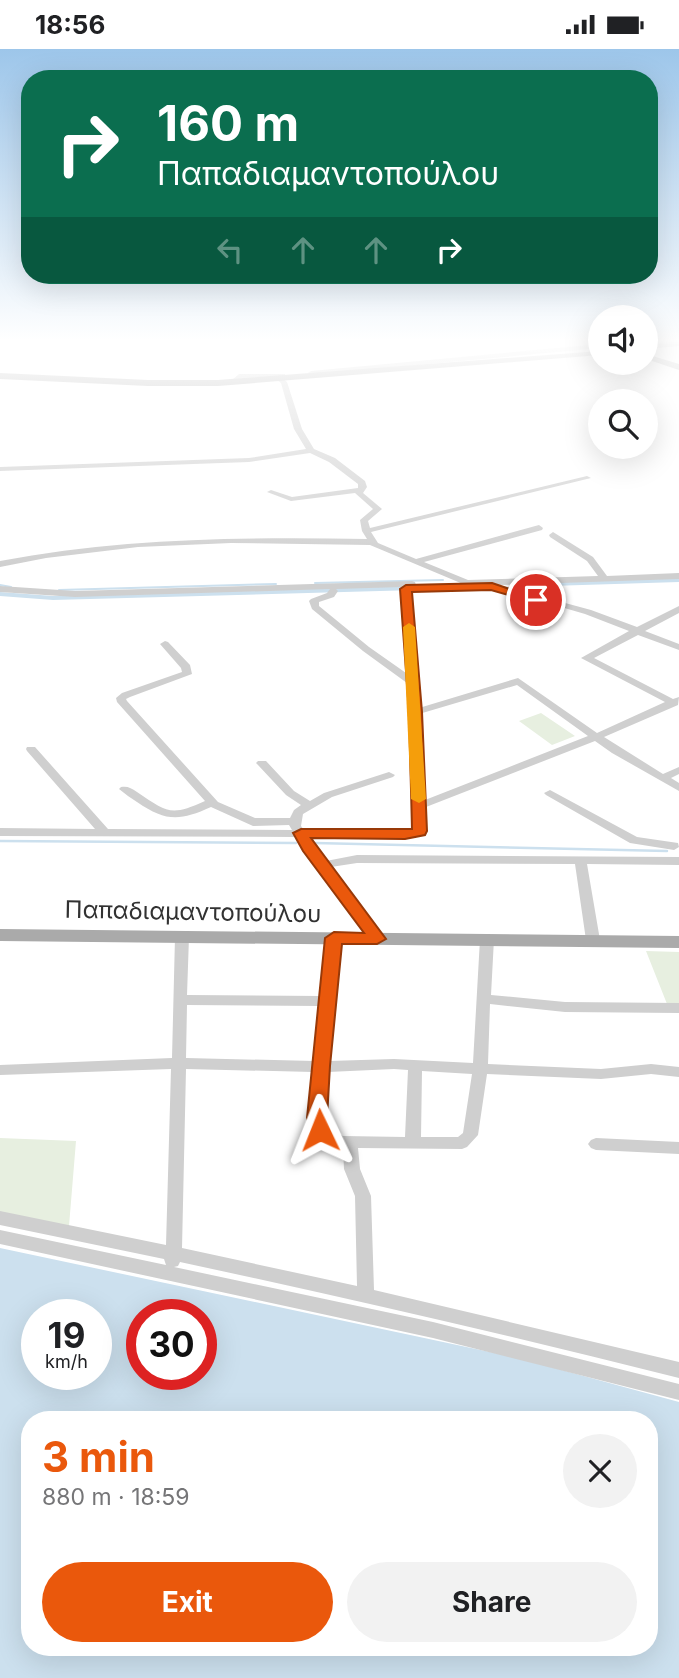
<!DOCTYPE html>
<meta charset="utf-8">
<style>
:root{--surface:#fff;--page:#f2f2f2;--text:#202124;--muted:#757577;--accent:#ea580c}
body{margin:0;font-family:Inter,sans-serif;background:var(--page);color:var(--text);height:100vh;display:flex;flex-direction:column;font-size:26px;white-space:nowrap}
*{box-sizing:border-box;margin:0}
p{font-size:23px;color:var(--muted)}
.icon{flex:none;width:38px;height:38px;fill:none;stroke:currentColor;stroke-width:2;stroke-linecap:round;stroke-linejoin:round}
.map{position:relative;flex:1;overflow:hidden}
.sheet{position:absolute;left:21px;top:1362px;width:637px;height:245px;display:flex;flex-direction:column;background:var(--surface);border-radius:28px;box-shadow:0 7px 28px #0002}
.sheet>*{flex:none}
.banner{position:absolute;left:21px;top:21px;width:637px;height:214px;border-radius:28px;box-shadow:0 7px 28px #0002;background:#0b6e4f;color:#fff;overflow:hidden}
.tools{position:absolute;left:588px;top:256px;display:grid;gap:14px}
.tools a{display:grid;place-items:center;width:70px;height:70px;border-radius:50%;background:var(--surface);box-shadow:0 7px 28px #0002;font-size:35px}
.speed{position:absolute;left:21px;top:1250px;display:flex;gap:14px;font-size:35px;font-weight:700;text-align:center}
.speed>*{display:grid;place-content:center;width:91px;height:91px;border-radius:50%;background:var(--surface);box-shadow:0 7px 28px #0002;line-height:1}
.speed small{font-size:18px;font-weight:400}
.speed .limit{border:10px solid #d22;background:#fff;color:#111}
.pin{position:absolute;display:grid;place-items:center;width:60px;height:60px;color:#fff;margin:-30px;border:4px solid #fff;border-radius:50%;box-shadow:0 2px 7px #0007}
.me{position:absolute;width:77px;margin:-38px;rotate:358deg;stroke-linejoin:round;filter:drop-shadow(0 0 5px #0008)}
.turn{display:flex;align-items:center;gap:24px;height:147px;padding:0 21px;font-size:32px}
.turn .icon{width:91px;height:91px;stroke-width:2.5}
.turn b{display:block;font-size:49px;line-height:60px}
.lanes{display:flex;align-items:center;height:66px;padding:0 21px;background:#0003;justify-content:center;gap:35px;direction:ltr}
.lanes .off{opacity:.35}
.round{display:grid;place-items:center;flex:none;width:74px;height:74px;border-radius:37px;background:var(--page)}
.summary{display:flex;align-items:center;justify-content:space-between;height:119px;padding:0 21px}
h1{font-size:42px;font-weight:700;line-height:52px;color:var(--accent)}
.cta{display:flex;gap:14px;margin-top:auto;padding:14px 21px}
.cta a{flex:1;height:80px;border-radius:42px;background:var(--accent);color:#fff;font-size:28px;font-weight:700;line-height:80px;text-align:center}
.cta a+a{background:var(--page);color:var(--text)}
.status{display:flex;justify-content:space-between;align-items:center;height:49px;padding:0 35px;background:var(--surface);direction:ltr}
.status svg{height:19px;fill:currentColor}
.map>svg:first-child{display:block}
</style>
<div class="status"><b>18:56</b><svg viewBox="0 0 49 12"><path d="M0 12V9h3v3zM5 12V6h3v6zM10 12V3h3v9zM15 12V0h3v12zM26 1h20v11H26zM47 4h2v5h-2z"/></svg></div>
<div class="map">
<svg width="679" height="1629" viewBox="0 0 679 1629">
<rect width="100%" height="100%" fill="#fff"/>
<path fill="#e7efe0" d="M541 664 575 687 552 696 519 672Z
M646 902 679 903V960H669Z
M0 1089 76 1092 69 1177 0 1165Z"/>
<path fill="#cce0ee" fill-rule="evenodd" d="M0 1199 514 1308 679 1353V1629H0ZM37 1265H96V1325H37ZM142 1265H201V1325H142ZM30 1370H649V1598H30Z"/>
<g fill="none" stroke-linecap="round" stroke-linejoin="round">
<path stroke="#cce0ee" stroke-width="2" d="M315 534 443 531
M0 536 11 538
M59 541 276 535"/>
<path stroke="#cce0ee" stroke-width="2.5" d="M0 792 296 794
M315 794 667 802"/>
<path fill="#cce0ee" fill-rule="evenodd" d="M679 529V533L518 538 514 536 518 534Z
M413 537 417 539 416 541 53 551 0 547V543L53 547Z"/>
<path fill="#cfcfcf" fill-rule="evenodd" d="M671 292H679V295L646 297V293Z
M600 295V299L311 326 308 324 311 322Z
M239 325H285V327L281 328 287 333 302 380 314 400 335 409 365 432 367 438 363 444 382 460 368 472 370 479 587 427 591 429 371 483 378 494 416 510 539 476 543 479 542 481 424 513 468 531 598 527 587 512 550 488 549 486 553 483 593 508 607 527 679 524V530L499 536 591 561 637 578 679 557V564L645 582 679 595V601L638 586 594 609 673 650 679 648 678 656 604 688 663 725 679 718V725L671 729 679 734V742L612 704 595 692 426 758 427 777 422 787 308 788 326 812 357 806 679 808V816L587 815 600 891 598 894 593 895 586 891 575 815 357 814 331 818 384 889 377 893 372 892 296 788 0 787V779L95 780 27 702 26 700 27 698H35L108 780 292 781 289 776 253 777 211 758C180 772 166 773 137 753 131 749 125 745 119 740L121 738C128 737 131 739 137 743 167 763 170 768 205 752L117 653 116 649 122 644 182 623 181 619 160 595 165 592 168 593 190 616 192 625 130 648 126 650 127 652 218 753 255 769H290L294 761 301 756 286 746 258 716 256 714 258 712H266L294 742 310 752 324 744 389 723 395 726 393 728 332 748 303 765 301 777 304 781 414 780 415 777 407 634 363 602 312 560 309 552 311 550 327 544 330 540 75 548 0 543V537L75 542 412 532 415 533 416 536 463 535 370 496 231 494 138 498 46 509 0 518V512C122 489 243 488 367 490L362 482 360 471 373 460 355 444 291 452 267 443 271 441 292 448 358 439V435L329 413 310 404 249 413 0 422V418L249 409 306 400 294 380 281 334 273 328 241 329 235 334H231V332ZM476 536H486L585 565 629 582 581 609 665 653 597 684 518 629 419 659 411 542 473 541 476 540ZM402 538 401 539 406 624 369 598 319 557V553L334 548 338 542 336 540ZM517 636 588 687 425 751 419 665Z
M550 741 637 788 678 794 679 798 674 801 630 794 546 746 544 744Z
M182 884 189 888 187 946 321 947 327 889 329 886H339L341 889 329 1012 394 1010 473 1014 480 890 487 886 494 890 491 946 565 953 679 954V964L565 963 490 955 488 1015 601 1020 651 1015 679 1018V1028L651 1025 601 1030 487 1025 478 1086 467 1098 462 1100 358 1099 360 1120 371 1147 374 1241 679 1313V1329C513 1287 347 1249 180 1213L178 1217 174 1218 433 1273 679 1335V1351L433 1289 0 1195V1181L166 1216 164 1210 0 1176V1162L166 1196 171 1020 0 1026V1016L172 1009 175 888ZM187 956 320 957 314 1012 186 1009ZM186 1020 313 1023C311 1055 299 1092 343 1099L344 1120 355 1147 357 1237 182 1199ZM394 1020 408 1021 405 1088 343 1087 327 1078 325 1069 328 1023ZM422 1022 472 1025 463 1084 458 1088H421Z
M596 1089 679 1093V1105L596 1101 591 1099 588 1095 591 1091Z"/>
<path fill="#aaa" fill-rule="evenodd" d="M679 293V297L646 300V296Z
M600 302V306L218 337H148L0 330V324L148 331H218Z
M646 305 679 315V321L646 310Z
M0 880 679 887V899L0 892Z"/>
</g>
<linearGradient id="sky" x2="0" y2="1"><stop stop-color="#9dc6ea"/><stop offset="0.56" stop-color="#fff"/><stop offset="1" stop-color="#fff" stop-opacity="0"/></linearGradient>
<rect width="679" height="520" fill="url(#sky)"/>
<path fill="#ea580c" stroke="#983908" stroke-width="2" d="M492 534 542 551 536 554 491 541 412 543 422 663 427 782 425 786 405 790 311 789 386 890 377 895H342L330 1017 327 1069 330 1081 327 1086 320 1088 313 1086 307 1069 325 889 334 883 364 884 303 802 293 784 301 780H412L409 663 400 540 406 536Z"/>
<path fill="#f59e0b" d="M409 574 415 578 426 750 419 754 411 750 403 578Z"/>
<g text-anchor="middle" stroke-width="7" stroke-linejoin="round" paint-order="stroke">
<g font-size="24" fill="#323232" stroke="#fff">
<text transform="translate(193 863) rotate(1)" y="8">Παπαδιαμαντοπούλου</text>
</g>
</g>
</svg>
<div class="tools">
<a><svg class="icon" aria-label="sound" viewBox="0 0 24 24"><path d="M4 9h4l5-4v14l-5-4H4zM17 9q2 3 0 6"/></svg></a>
<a><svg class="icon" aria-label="search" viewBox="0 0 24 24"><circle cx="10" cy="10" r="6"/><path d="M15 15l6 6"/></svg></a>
</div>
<div class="speed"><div>19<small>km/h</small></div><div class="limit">30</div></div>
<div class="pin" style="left:536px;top:551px;background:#d93025"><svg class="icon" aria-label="arrive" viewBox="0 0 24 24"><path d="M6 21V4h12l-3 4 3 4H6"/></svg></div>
<svg class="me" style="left:320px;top:1081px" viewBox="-20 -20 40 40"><path d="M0-17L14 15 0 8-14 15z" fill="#ea580c" stroke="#fff" stroke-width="4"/></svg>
<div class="banner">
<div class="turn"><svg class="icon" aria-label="right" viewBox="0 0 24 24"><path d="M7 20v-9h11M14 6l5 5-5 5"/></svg><div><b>160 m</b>Παπαδιαμαντοπούλου</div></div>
<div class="lanes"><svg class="icon off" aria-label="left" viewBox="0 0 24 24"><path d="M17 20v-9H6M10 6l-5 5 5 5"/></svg><svg class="icon off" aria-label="ahead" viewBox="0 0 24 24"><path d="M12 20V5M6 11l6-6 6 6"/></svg><svg class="icon off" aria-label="ahead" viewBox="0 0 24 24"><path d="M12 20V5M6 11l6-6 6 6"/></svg><svg class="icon" aria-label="right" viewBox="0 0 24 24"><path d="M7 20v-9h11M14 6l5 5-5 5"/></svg></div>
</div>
<section class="sheet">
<div class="summary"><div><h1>3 min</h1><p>880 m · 18:59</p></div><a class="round"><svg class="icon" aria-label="close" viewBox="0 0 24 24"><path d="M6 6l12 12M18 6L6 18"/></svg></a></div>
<div class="cta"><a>Exit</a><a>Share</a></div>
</section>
</div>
